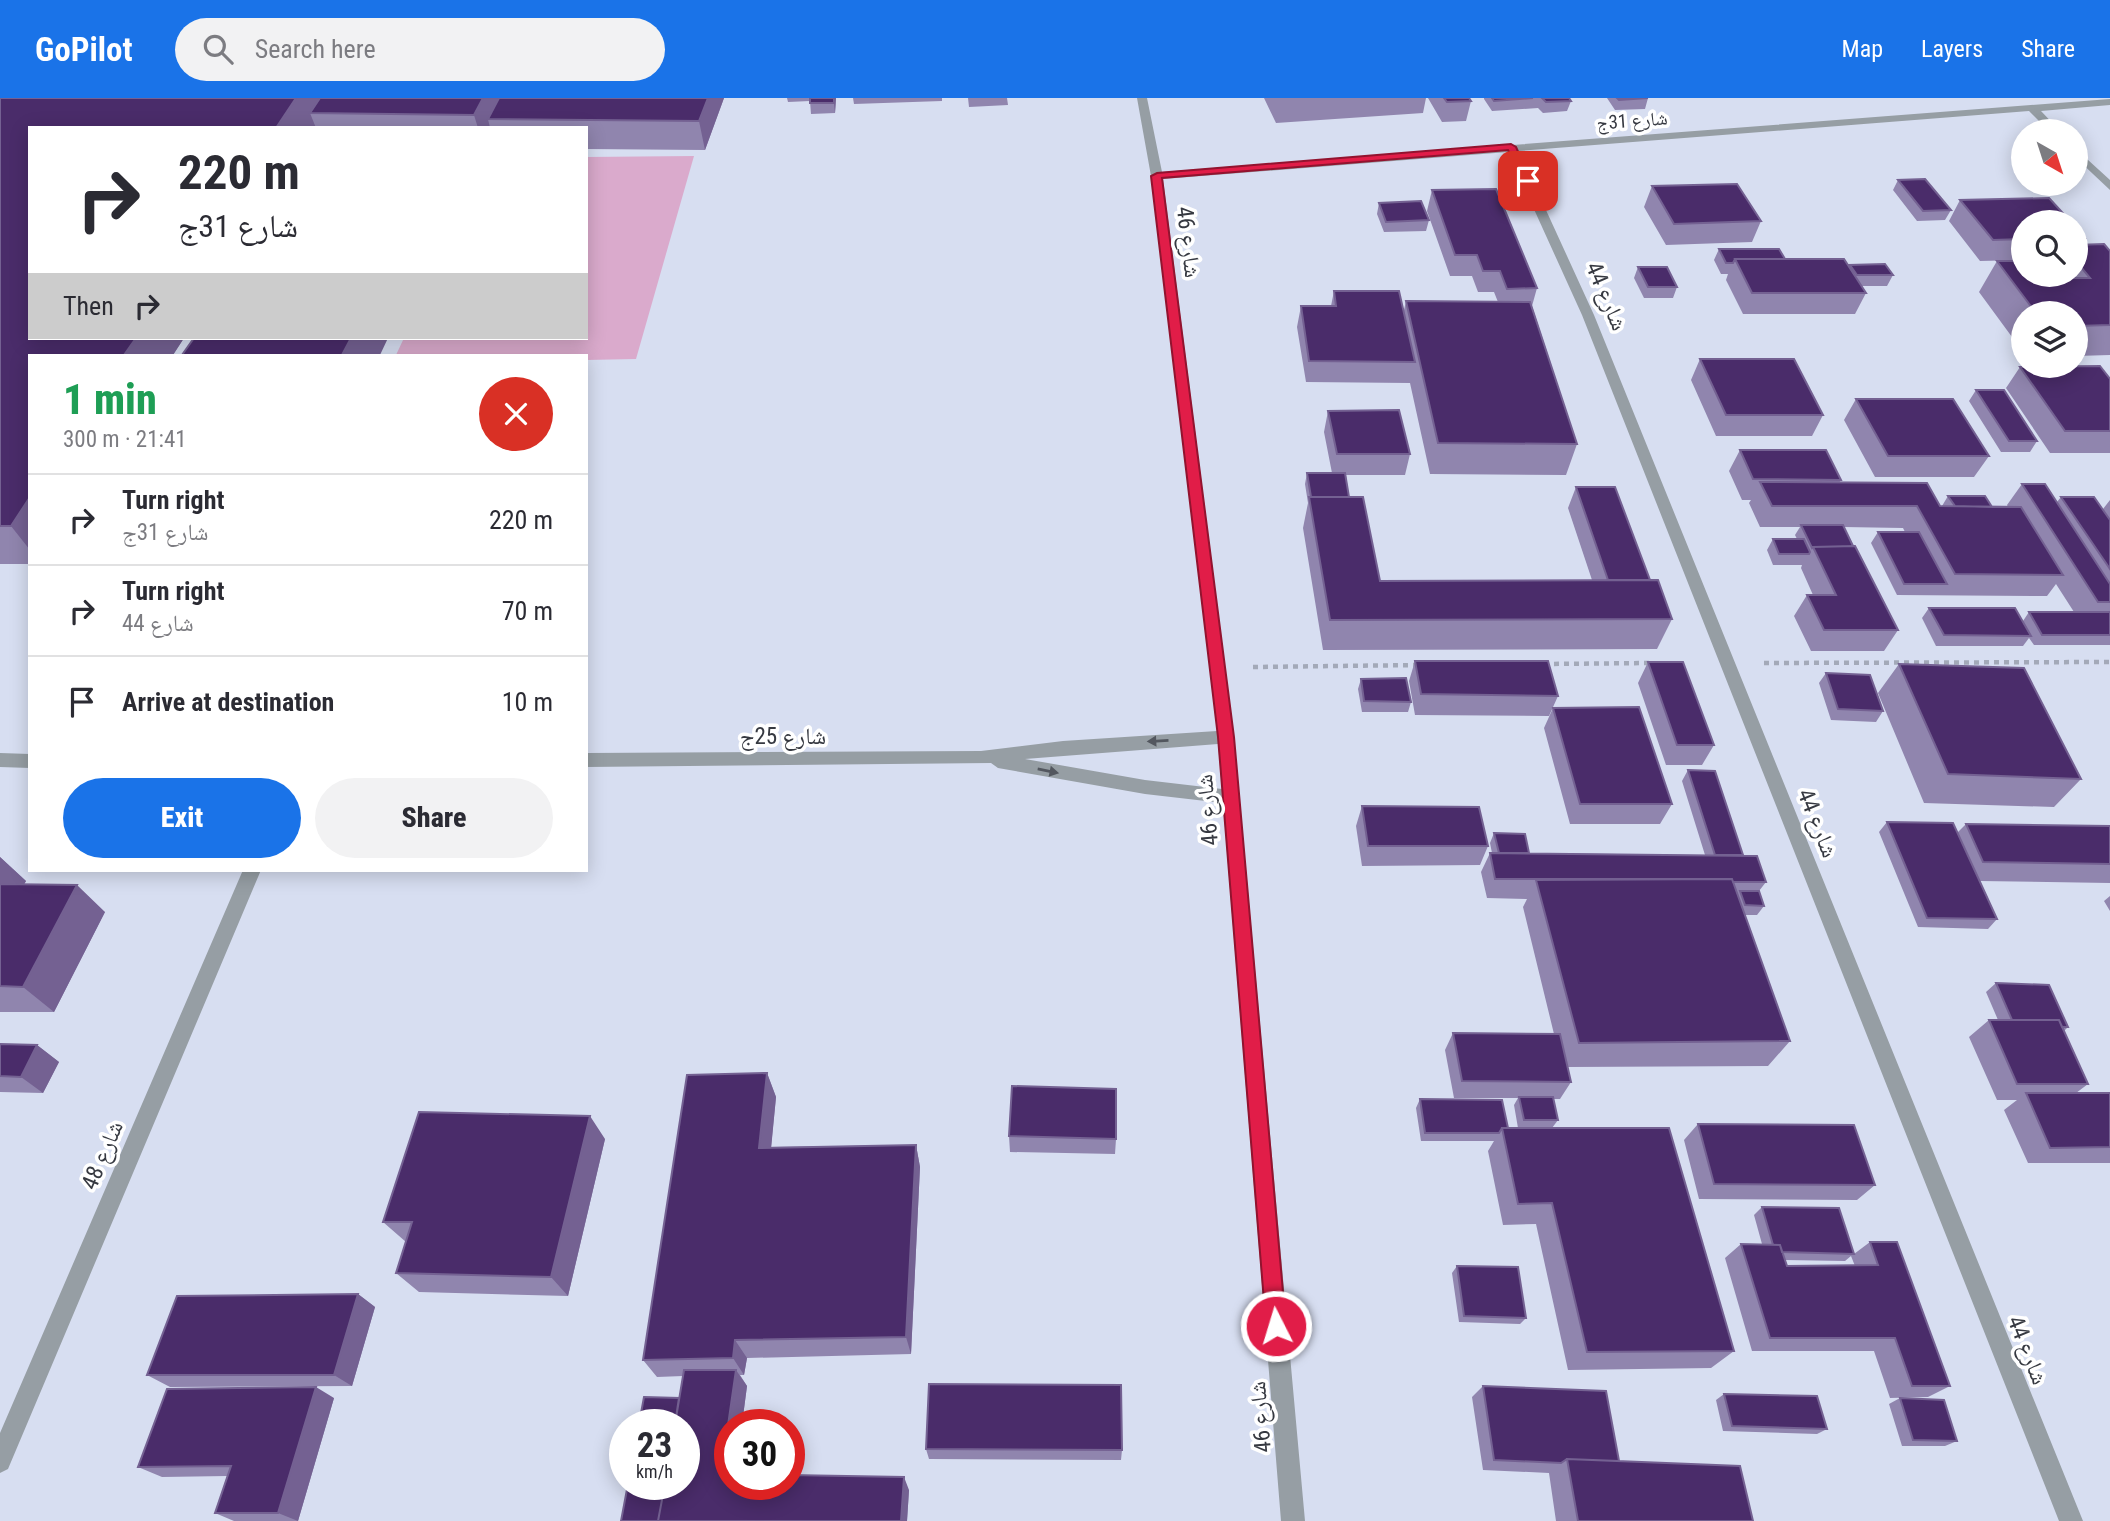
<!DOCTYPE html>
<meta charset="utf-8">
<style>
:root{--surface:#fff;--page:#f2f2f3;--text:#2b2b33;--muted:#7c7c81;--line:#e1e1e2;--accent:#1a73e8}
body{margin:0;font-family:"Roboto Condensed","Noto Naskh Arabic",sans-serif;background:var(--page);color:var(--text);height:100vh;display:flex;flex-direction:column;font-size:26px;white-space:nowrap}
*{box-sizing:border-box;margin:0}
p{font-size:23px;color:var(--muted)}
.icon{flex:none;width:38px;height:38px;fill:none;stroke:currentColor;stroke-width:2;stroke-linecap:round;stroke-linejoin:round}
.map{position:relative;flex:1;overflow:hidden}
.drawer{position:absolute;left:28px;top:256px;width:560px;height:518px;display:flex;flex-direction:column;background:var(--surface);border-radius:0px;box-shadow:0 4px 18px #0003}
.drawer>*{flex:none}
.top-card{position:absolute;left:28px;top:28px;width:560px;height:214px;border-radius:0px;box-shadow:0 4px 18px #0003;background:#fff;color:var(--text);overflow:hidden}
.needle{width:46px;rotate:141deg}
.buttons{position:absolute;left:2011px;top:21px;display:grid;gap:14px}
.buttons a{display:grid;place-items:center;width:77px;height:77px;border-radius:50%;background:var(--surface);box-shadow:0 4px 18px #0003;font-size:35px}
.speed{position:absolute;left:609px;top:1311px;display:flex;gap:14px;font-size:35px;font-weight:700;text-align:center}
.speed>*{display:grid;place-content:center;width:91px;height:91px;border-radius:50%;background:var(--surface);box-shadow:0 4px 18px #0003;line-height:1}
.speed small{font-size:18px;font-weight:400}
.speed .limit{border:10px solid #d22;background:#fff;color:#111}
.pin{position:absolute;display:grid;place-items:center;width:60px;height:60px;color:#fff;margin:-30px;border-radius:14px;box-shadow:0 4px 10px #0006}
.me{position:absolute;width:77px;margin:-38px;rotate:355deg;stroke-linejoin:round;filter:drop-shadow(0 0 5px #0008)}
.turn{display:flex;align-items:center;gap:24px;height:147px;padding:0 35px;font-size:32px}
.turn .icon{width:91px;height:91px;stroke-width:2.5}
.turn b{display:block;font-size:49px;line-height:60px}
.then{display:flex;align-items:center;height:66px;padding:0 35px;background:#0003;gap:14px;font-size:26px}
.round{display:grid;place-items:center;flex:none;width:74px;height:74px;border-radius:37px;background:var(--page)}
.overview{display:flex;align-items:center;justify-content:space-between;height:119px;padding:0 35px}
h1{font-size:42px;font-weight:800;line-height:52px;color:#1e9e55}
.button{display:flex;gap:14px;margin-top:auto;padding:14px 35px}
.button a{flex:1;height:80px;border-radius:42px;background:var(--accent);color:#fff;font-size:28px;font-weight:800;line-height:80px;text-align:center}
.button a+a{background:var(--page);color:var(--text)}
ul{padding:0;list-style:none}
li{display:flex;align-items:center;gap:21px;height:91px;padding:0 35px;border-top:2px solid var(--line)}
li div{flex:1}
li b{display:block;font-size:26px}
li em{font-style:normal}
header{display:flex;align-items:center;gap:42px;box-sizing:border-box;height:98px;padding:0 35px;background:var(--accent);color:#fff}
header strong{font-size:33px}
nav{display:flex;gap:38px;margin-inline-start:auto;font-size:24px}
.search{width:490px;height:63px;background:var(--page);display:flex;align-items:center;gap:18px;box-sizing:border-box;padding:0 24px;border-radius:38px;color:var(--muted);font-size:26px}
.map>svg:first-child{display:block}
</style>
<header>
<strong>GoPilot</strong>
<div class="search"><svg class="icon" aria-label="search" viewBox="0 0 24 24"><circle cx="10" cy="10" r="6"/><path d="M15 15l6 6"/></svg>Search here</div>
<nav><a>Map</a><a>Layers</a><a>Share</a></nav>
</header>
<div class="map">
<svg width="2110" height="1423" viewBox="0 0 2110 1423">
<rect width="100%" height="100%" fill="#d7def1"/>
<path fill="#daaacc" d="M694 58 636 261 586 262V257H396L404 240H586V59Z"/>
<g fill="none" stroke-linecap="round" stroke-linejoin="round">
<path stroke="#a3a9b8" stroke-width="4.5" stroke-dasharray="5 5" stroke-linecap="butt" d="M1764 565 2110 564
M1544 566 1651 565
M1253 569 1420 567"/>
<path fill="#969ea4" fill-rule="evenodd" d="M1137 0H1147L1162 74 2110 1V7L2041 13 2060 33H2049L2029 13 1519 53 1594 217 2083 1423H2059L1582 217 1508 54 1163 81 1234 639 1305 1423H1281L1223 705 1145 696 998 670 991 665 586 669V655L981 653 1063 643 1217 633 1151 78ZM1218 646 1222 691 1145 682 1025 661Z
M2076 51 2110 82V92L2076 60Z
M0 655 30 656V670L0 669Z
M243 772H261L8 1371 0 1375V1335Z"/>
</g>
<path fill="#9085ae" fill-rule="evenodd" d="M0 0H724L705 52 586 51V30H30L184 240 173 257H30V466H0Z
M787 0H836L835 15 811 16 810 3 788 4Z
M853 0H942V3L854 6Z
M968 0H1007L1008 7 969 9Z
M1264 0H1426L1423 15 1276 25Z
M1428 0H1469L1471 3 1466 23 1442 24Z
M1484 0H1569L1571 3 1567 13 1543 15 1538 10 1492 13 1484 1Z
M1607 0H1648L1645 11 1615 12Z
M1898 82 1951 112 1945 122 1917 123 1893 92Z
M1652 88 1761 123 1752 144 1666 147 1644 109Z
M1432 92 1537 190 1532 208 1577 346 1566 377 1430 376 1410 285 1306 284 1297 229 1301 208H1331L1334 193 1404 212 1406 203 1498 204 1494 194H1478L1472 178H1450L1427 113Z
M1960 102 2023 124V162L1980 163 1949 123Z
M1379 105 1429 122 1426 133 1384 134 1377 116Z
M2076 129 2085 140 2081 146 2110 153V257L2076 258V215H2023V254L1979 194 1997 163 2023 177H2076Z
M1719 151 1785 161 1849 168 1850 167 1893 177 1887 188H1861L1866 195 1855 216H1743L1726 182 1728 176H1721L1714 162Z
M1638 169 1677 189 1673 200H1644L1634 180Z
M1700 261 1823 317 1812 338H1716L1691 282Z
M2020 269 2110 281V355H2050L2006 290Z
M1976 292 2037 343 2030 354H2001L1969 303Z
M1856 301 1989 358 1974 379H1875L1844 322Z
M1328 313 1410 356 1405 377H1346L1349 399 1380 483 1592 482 1568 410 1576 389 1650 482 1672 521 1657 551 1323 552 1303 430 1308 405 1305 386 1307 375H1332L1324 334Z
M1740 352 1841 382 1839 385 1940 408H1942L1948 398 1992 409H2008L2007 407 2022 386 2057 404 2061 399 2103 411 2110 402V547H2034L2029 540 2023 548H1936L1922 520 1929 510 2023 523 2029 514H2074L2056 486 2047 498 1897 497 1871 445 1878 434H1905L1903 430 1844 429 1898 532 1884 553H1811L1794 518 1807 497H1813L1801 470 1802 467H1773L1767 452 1773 441H1797L1795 437 1800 429H1760L1749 405 1751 402H1742L1729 373Z
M1415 563 1558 598 1549 618 1415 617 1409 583Z
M1648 564 1714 647 1702 667H1666L1638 585Z
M1899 566 2081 681 2054 709 1924 705 1878 595Z
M1826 575 1883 613 1876 624 1831 622 1819 585Z
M1361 581 1411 604 1408 614H1362L1358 591Z
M1553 610 1672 706 1660 726H1570L1544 630Z
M1688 672 1743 757 1766 784 1759 793 1764 808 1757 817H1745L1790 943 1768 968 1568 969 1571 984 1560 1001H1553L1558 1022 1552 1030 1734 1253 1711 1270 1568 1272 1536 1126 1503 1127 1488 1053 1494 1043H1421L1416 1010 1420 1001 1508 1030H1518L1514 1007 1518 1000H1454L1445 952 1453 935 1554 936 1523 809 1527 801 1487 800 1481 774 1490 755H1492L1490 745 1494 735 1529 755 1705 757 1682 683Z
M1362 708 1488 748 1480 767 1362 768 1356 728Z
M1887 724 1957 735 1966 726 2110 728V785L1980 783 1997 821 1988 831 1918 829 1879 734Z
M0 759 26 783 24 786 105 814 54 914H0Z
M2110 798V813L2104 803Z
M1996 885 2068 929 2064 933 2088 986 2076 995H2110V1065H2028L2004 1012 2017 1002H1997L1969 939 1989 922H1998L1986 894Z
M0 946 37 947 59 964 43 995 0 994Z
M767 975 776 999 771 1049 916 1047 920 1069 911 1256 747 1260 744 1277H740L747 1288 742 1326H730V1386L909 1392 907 1423H621L679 1300 683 1278 657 1279 643 1262Z
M1698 1026 1875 1087 1857 1102 1699 1101 1684 1042Z
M1009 1038 1116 1041 1115 1056 1010 1054Z
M605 1041 568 1198 419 1194 396 1175 406 1144 383 1124Z
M1762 1109 1854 1156 1870 1144 1950 1288 1928 1299 1890 1300 1874 1253H1752L1725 1160 1741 1146H1762L1754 1117ZM1851 1158 1855 1168H1787L1785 1162 1845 1163Z
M1457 1168 1526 1220 1520 1226 1459 1224 1452 1175Z
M358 1196 375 1209 352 1288 170 1289 147 1277Z
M1483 1288 1619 1363 1753 1423H1556L1549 1375 1483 1372 1472 1299Z
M1724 1296 1827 1331 1817 1336 1723 1333 1716 1302Z
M334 1300 298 1423H234L215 1415 227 1378 162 1379 138 1369Z
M1900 1300 1957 1343 1945 1348H1902L1889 1306Z
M926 1351 1122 1352 1121 1362 929 1361Z"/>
<path fill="#746192" d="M296 0H335L310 15 316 30H276Z
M483 0H514L488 21 490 30H478L474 17Z
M708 0H724L705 52 699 23Z
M834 0H836L835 15 834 5Z
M136 240H184L173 257H124Z
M351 240H388L380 257H342Z
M30 399V452L11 428Z
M0 759 26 783 9 813 0 805Z
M77 787 105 814 54 914 23 889Z
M37 947 59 964 43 995 21 979Z
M767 975 776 999 769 1072 759 1050Z
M590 1018 605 1041 568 1198 551 1179Z
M916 1047 920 1069 911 1256 906 1239Z
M358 1196 375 1209 352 1288 334 1277Z
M735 1242 747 1260 744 1277 733 1260Z
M736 1272 747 1288 742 1326H730V1386L721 1376Z
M316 1289 334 1300 298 1423 278 1415Z
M904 1379 909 1392 907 1423H901Z"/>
<path fill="#4a2c6a" stroke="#746192" stroke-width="2" d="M0 0H296L276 30H30V240H136L124 257H30V399L11 428H0Z
M320 0H483L474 17 310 15Z
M499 0H708L699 23 488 21Z
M810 0H834V5H810Z
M1444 0H1469L1471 3 1447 4Z
M1492 0H1533L1494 3Z
M1542 0H1569L1571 3 1546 4Z
M1617 0H1648L1619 2Z
M1925 81 1951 112 1923 113 1898 82Z
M1737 86 1761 123 1674 126 1652 88Z
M1496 91 1537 190 1507 191 1500 173H1483L1477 157H1455L1432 92Z
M2049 100 2071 124H2023V141L1993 142 1960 102Z
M1421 103 1429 122 1386 124 1379 105Z
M2076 129 2085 140H2076Z
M2104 146 2110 153V227L2076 228V215H2036L1997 163H2023V177H2057L2060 180H2090L2076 163V147Z
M1719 151H1779L1785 161H1735L1733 165H1726Z
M1735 161H1844L1866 195H1752Z
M1885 166 1893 177H1857L1850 167Z
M1638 169H1667L1677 189H1648Z
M1334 193H1399L1415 264 1309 263 1301 208H1336Z
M1406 203 1530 204 1577 346 1438 345Z
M194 240H351L342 257H182Z
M1700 261H1794L1823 317H1726Z
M2100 268 2110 281V333H2065L2020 269Z
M1976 292H2004L2037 343H2009Z
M1856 301H1953L1989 358H1888Z
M1399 312 1410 356H1337L1328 313Z
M1740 352H1826L1841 382 1753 381Z
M1307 375H1345L1349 399H1311Z
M1760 384 1927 385 1940 408 2021 409 2063 477 1955 476 1917 408H1772Z
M2022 386H2045L2110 486V504H2098Z
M1576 389H1615L1650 482H1608Z
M1948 398H1985L1992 409 1955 408Z
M1309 399H1363L1380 483 1658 482 1672 521 1330 522Z
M2061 399H2094L2110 422V471Z
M1801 427H1843L1853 448 1813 449 1812 450Z
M1878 434H1919L1947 486H1904Z
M1773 441H1804L1810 454 1809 456H1779Z
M1855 448 1898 532H1824L1807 497H1836L1813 449Z
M1929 510H2015L2031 538 1944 537Z
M2029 514H2110V537H2042Z
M1415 563H1548L1558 598 1421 596Z
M1648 564H1683L1714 647H1677Z
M1899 566 2024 570 2081 681 1948 676Z
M1826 575 1870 577 1883 613 1838 611Z
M1406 580 1411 604 1364 603 1361 581Z
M1639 609 1672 706H1580L1553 610Z
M1688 672 1715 673 1743 757H1715Z
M1362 708 1479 709 1488 748H1368Z
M1887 724 1953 725 1997 821 1927 820Z
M1966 726 2110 728V766L1983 764Z
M1494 735 1525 736 1529 755H1499Z
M1490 755 1757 758 1766 784H1733L1732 781H1495Z
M1732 781 1790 943 1579 945 1536 782Z
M0 786 77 787 23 889 0 888Z
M1740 793H1759L1764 808 1745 807Z
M1996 885 2049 887 2068 929H2062L2059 922H2012Z
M1989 922H2059L2088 986H2017Z
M1453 935 1560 936 1571 984 1462 983Z
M0 946 37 947 21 979 0 978Z
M767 975 759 1050 916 1047 906 1239 735 1242 733 1260 643 1262 687 977Z
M1012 988 1116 991V1041L1009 1038Z
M2026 995H2110V1049L2050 1050Z
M1519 999H1553L1558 1022H1524Z
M1420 1001 1502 1002 1508 1030H1502L1499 1035H1425Z
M419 1014 590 1018 551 1179 396 1175 412 1124H383Z
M1698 1026 1854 1027 1875 1087 1714 1086Z
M1502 1030H1669L1734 1253 1587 1254 1552 1105 1518 1106Z
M1762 1109 1839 1110 1854 1156 1782 1154 1780 1147H1773Z
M1870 1144H1897L1950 1288H1912L1895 1240H1770L1741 1146 1780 1147 1787 1168 1878 1167Z
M1457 1168 1518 1169 1526 1220 1464 1218Z
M358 1196 334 1277H147L177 1198Z
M684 1272H736L721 1376H730V1386H789V1377L904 1379 901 1423H658L665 1386H684V1326H675Z
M929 1286 1121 1287 1122 1352 926 1351Z
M1483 1288 1606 1293 1619 1363 1567 1361 1561 1365 1494 1362Z
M316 1289 278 1415H215L231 1368 138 1369 167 1291Z
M1724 1296 1817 1298 1827 1331 1732 1328Z
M644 1299 679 1300 675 1326H639Z
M1900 1300 1944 1302 1957 1343 1913 1342Z
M1567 1361 1740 1368 1753 1423H1578Z
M628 1386H665L658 1423H621Z"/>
<defs><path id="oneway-solid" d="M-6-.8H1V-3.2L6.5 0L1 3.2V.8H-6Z" transform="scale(1.75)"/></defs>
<g fill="#53575f">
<use href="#oneway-solid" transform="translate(1158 643) rotate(177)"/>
<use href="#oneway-solid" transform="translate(1048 673) rotate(11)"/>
</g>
<path fill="#e11d48" stroke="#92132f" stroke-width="2" d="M1511 46 1516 49 1532 85H1525L1508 52 1162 80 1234 639 1286 1228 1283 1235 1276 1238 1269 1235 1266 1228 1218 639 1151 78 1157 75Z"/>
<g text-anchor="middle" stroke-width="7" stroke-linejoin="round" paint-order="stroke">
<g font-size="19" fill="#363941" stroke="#fff">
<text transform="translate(1632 22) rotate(-4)" y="7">شارع 31ج</text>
</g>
<g font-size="23" fill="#363941" stroke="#fff">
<text transform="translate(1189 144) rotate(83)" y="8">شارع 46</text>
<text transform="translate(1607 198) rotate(67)" y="8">شارع 44</text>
<text x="783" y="646">شارع 25ج</text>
<text transform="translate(1207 712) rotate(-95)" y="8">شارع 46</text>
<text transform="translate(1818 725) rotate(68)" y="8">شارع 44</text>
<text transform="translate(102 1057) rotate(-67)" y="8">شارع 48</text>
<text transform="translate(2028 1252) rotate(68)" y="8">شارع 44</text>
<text transform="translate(1260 1319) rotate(-95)" y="8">شارع 46</text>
</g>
</g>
</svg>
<div class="buttons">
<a><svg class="needle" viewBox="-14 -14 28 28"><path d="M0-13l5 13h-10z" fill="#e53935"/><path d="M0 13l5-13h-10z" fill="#7c7c81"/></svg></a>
<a><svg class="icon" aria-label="search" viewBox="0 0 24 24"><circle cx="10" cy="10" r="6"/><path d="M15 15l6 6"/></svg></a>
<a><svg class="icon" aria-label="layers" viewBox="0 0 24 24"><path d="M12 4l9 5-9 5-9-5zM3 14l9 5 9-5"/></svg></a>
</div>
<div class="speed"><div>23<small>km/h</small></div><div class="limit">30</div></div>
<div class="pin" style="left:1528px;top:83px;background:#d93025"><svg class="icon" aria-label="arrive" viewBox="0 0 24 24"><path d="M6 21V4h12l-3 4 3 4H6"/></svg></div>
<svg class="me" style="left:1276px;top:1228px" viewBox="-20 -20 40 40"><circle r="17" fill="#e11d48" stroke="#fff" stroke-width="3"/><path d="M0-11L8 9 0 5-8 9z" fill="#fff"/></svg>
<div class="top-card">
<div class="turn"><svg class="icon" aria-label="right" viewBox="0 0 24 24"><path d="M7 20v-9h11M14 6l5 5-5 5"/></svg><div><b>220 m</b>شارع 31ج</div></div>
<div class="then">Then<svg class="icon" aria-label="right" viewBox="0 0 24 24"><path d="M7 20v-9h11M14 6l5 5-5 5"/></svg></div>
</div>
<section class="drawer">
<div class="overview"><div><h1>1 min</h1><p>300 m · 21:41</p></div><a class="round" style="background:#d93025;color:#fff"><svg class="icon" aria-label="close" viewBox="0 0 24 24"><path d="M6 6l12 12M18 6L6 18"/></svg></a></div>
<ul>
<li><svg class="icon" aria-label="right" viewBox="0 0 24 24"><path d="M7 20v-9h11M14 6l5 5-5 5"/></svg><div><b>Turn right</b><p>شارع 31ج</p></div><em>220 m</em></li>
<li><svg class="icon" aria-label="right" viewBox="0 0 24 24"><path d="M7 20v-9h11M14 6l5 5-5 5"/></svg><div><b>Turn right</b><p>شارع 44</p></div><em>70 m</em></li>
<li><svg class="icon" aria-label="arrive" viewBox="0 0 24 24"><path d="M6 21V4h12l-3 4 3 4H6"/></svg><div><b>Arrive at destination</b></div><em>10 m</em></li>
</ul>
<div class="button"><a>Exit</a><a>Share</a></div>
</section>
</div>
